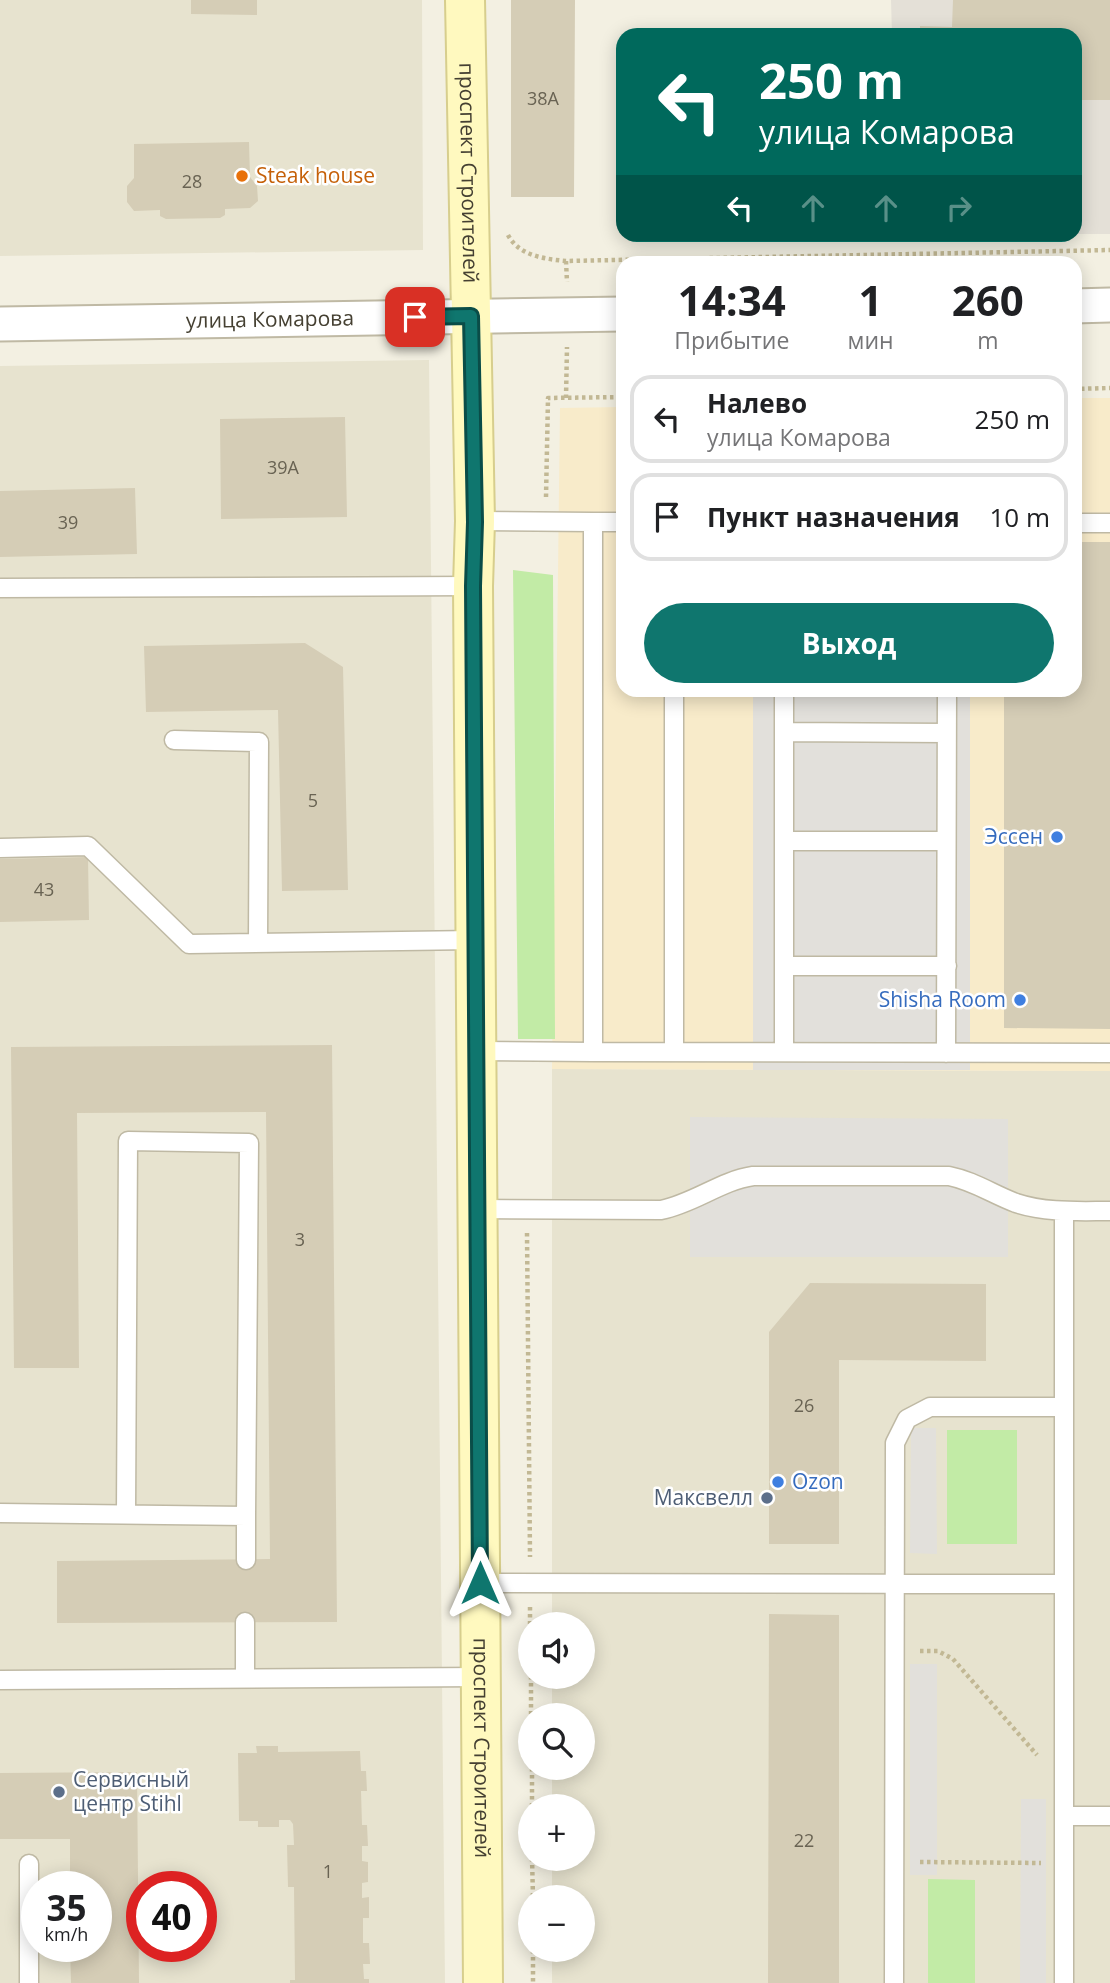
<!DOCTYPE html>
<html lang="ru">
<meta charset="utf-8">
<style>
:root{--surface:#fff;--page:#f2f2f2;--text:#202124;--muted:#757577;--line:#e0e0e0;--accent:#0f766e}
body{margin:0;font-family:"Open Sans",sans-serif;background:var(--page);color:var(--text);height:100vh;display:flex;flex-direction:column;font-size:26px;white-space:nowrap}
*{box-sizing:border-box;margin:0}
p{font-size:23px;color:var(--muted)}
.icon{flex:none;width:38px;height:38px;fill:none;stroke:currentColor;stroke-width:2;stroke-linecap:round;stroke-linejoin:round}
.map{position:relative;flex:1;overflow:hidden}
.sheet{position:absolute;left:616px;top:256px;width:466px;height:441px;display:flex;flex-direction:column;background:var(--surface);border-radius:21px;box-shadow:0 4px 18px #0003}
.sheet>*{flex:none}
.hud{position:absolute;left:616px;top:28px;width:466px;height:214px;border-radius:21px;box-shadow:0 4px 18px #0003;background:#00695c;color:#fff;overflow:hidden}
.controls{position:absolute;left:518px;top:1612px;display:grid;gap:14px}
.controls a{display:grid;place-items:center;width:77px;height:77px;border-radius:50%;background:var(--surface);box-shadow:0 4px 18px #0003;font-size:35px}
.speed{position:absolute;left:21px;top:1871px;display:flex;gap:14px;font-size:35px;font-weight:700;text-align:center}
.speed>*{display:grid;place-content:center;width:91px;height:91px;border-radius:50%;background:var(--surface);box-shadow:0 4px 18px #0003;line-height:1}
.speed small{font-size:18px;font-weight:400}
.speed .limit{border:10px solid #d22;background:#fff;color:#111}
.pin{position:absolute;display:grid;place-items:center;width:60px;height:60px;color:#fff;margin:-30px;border-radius:14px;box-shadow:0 4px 10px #0006}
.me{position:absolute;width:77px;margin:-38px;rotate:0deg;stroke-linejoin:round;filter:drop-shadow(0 0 5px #0008)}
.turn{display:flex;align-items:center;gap:24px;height:147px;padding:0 28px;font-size:32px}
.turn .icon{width:91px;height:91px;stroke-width:2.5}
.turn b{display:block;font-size:49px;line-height:60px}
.lanes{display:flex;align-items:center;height:66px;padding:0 28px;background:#0003;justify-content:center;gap:35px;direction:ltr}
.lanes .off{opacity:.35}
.eta{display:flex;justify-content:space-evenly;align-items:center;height:119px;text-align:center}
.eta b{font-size:42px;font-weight:700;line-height:49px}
.cta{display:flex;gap:14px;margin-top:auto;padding:14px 28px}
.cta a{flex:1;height:80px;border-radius:42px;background:var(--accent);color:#fff;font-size:28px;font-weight:700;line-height:80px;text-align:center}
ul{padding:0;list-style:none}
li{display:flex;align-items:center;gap:21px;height:88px;margin:0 14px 10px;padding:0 14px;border:4px solid var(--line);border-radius:21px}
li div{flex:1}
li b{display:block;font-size:26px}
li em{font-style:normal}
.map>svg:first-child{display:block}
</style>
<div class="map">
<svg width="1110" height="1983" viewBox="0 0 1110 1983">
<rect width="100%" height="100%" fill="#f3f0e2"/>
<path fill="#e7e3cf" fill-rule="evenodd" d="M0 0H422L423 250 0 256Z
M429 360 445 1983H0V366ZM37 1886H96V1946H37ZM142 1886H201V1946H142Z
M552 1069 1110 1071V1983H552V1950H583V1897H552V1859L583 1858V1806H552V1768H583V1715H552V1677L583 1676V1624H552Z"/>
<path fill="#f8ebca" d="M1075 398H1110V1071L552 1069 560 408 623 407V690H1074Z"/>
<path fill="#e4e0d7" d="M891 0H1110V234H1075L1074 35H892Z"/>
<path fill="#c2eba6" d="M513 570 553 575 555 1039H518Z
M947 1430H1017V1544H947Z
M928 1879 975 1880V1983H928Z"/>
<path fill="#e2e0db" d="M753 690H970V1070H753Z
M690 1117 1008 1119V1257H690Z
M911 1428H936L937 1554 910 1553Z
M910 1664H937V1875H910Z
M1021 1799H1046V1983H1020Z"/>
<path fill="#d5cdb6" d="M191 0H257V15L191 14Z
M511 0H575L574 197H511Z
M953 0H1110V100H1074V35H920V26L952 27Z
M249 142 250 177 257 186 258 201 250 208 225 209V215L220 218 166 219 160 216V210L134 211 127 202V186L134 178V144Z
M345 417 347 517 221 519 220 419Z
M135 488 137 554 0 557V491Z
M1074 542H1110V1029L1004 1028V690H1074Z
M305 643 343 667 348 890 282 891 278 710 146 712 144 646Z
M88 857 89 920 0 922V859Z
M332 1045 337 1622 57 1623V1561L270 1559 266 1112 77 1113 79 1368H14L11 1047Z
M810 1283 986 1284V1361L839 1360V1544H769V1332Z
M769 1614 839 1615V1983H768Z
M256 1746H278V1752L360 1751 361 1771H366L367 1791H361L362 1825H367L368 1846H362V1861L368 1862V1882L362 1883V1898L369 1897V1918H363V1943H369L370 1964H363L364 1979H369V1983H290V1980H295L294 1887H288L287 1845H294L293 1824 290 1820H279V1827H258V1821H239L238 1753H257Z
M137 1772 139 1983H71L70 1946H96V1886H70V1839H0V1773Z"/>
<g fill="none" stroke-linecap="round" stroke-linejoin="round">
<g stroke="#bfb9a4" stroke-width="21">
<path id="lane" d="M475 521 593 522V1052L476 1051
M593 522H623
M1074 523H1110
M0 588 473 586
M784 732 946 733
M174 740 259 742 258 943
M784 841H946
M0 848 88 846 189 944 475 940
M784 966H947
M593 1052 1110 1053
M674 1052V690
M784 1052V690
M946 1053 947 690
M477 1209 661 1210C695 1203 720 1181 753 1176H949C974 1181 992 1194 1016 1203 1046 1213 1078 1211 1110 1211
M0 1513 246 1516 249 1143 128 1141 126 1514
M246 1560V1516
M480 1583 1064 1584
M245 1678V1622
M0 1680 481 1677
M1064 1816H1110
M29 1864V1983
M894 1983 895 1443 907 1419 930 1407H1064
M1064 1983V1211"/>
</g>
<g stroke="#bfb9a4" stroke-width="37">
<g id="street">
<path d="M1074 306 1110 305"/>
<path id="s1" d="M0 324 623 314"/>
</g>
</g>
<g stroke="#d7ce8d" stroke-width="42">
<g id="secondary">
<path id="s2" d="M465 0 475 521 473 586 483 1983"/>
</g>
</g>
<path stroke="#c2b894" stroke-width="4.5" stroke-dasharray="3.5 3.5" stroke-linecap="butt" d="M508 235C519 256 545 259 566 261L1110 250
M566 261 567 282
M1074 389 1110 388
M566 398 567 347
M546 497 548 398 623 397
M527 1233 530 1557
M530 1607V1624
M920 1651H938L953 1659 1037 1755
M531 1676V1715
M532 1768V1806
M532 1858 533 1897
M920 1862 1041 1863
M533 1950V1983"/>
<use href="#lane" stroke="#fff" stroke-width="18"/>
<use href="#street" stroke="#fff" stroke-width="33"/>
<use href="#secondary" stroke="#fff9bf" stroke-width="38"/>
</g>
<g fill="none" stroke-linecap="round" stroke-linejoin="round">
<g stroke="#0a4d48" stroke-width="18">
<path id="route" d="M415 317 471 316 475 522 473 586 480 1583"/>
</g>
<use href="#route" stroke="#0f766e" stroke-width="12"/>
</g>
<circle fill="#e8710a" stroke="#fff" stroke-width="2.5" cx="242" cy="176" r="7"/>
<g fill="#3f7fe0" stroke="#fff" stroke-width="2.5">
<circle cx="1057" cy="837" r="7"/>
<circle cx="1020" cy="1000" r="7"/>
<circle cx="778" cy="1482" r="7"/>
</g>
<g fill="#5c6f8a" stroke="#fff" stroke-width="2.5">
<circle cx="767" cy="1498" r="7"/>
<circle cx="59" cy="1792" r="7"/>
</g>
<g text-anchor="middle" stroke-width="5" stroke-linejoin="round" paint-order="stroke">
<g font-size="18" fill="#696353">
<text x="543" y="105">38А</text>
<text x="192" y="188">28</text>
<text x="283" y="474">39А</text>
<text x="68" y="529">39</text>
<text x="313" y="807">5</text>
<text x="44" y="896">43</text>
<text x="300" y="1246">3</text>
<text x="804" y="1412">26</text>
<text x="804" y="1847">22</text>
<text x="328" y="1878">1</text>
</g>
<g font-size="21" fill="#454032" stroke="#fff">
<text dy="7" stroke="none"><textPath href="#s2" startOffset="173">проспект Строителей</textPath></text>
<text dy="7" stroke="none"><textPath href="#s1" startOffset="270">улица Комарова</textPath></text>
<text dy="7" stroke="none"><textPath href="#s2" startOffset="1748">проспект Строителей</textPath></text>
</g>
<g font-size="21" fill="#c56008" stroke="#fff" text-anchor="start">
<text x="256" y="183">Steak house</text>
</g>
<g font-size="21" fill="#366cbe" stroke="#fff" text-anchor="end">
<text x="1043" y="844">Эссен</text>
<text x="1006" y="1007">Shisha Room</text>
<text x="792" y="1489" text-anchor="start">Ozon</text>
</g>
<g font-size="21" fill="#4e5e75" stroke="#fff" text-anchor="end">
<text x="753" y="1505">Максвелл</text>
<text x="73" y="1787" text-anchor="start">Сервисный<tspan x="73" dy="24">центр Stihl</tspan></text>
</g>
</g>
</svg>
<div class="controls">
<a><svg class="icon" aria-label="sound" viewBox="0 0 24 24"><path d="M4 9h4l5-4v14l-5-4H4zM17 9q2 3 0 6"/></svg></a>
<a><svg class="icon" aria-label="search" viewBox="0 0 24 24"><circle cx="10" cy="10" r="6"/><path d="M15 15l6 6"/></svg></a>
<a>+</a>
<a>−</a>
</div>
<div class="speed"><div>35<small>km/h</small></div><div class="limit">40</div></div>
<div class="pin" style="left:415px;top:317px;background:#d93025"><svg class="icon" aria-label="arrive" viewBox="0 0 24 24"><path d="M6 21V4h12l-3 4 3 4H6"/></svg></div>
<svg class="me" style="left:480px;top:1583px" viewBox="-20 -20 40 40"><path d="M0-17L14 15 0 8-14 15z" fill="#0f766e" stroke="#fff" stroke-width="4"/></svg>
<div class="hud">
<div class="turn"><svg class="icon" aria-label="left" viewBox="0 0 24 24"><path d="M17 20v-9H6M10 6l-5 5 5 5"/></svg><div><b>250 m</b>улица Комарова</div></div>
<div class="lanes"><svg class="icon" aria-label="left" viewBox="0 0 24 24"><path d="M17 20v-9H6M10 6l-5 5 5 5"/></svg><svg class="icon off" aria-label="ahead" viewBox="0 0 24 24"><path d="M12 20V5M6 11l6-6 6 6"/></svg><svg class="icon off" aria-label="ahead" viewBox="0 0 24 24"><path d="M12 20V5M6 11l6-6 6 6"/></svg><svg class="icon off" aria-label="right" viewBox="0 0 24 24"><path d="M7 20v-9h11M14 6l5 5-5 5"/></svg></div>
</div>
<section class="sheet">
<div class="eta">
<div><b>14:34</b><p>Прибытие</p></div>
<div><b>1</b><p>мин</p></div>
<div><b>260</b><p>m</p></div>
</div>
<ul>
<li><svg class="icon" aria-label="left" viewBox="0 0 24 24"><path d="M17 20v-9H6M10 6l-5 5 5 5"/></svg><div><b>Налево</b><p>улица Комарова</p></div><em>250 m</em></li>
<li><svg class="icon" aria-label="arrive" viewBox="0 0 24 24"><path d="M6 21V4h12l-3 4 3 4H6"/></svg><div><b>Пункт назначения</b></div><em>10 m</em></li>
</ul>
<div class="cta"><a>Выход</a></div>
</section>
</div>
